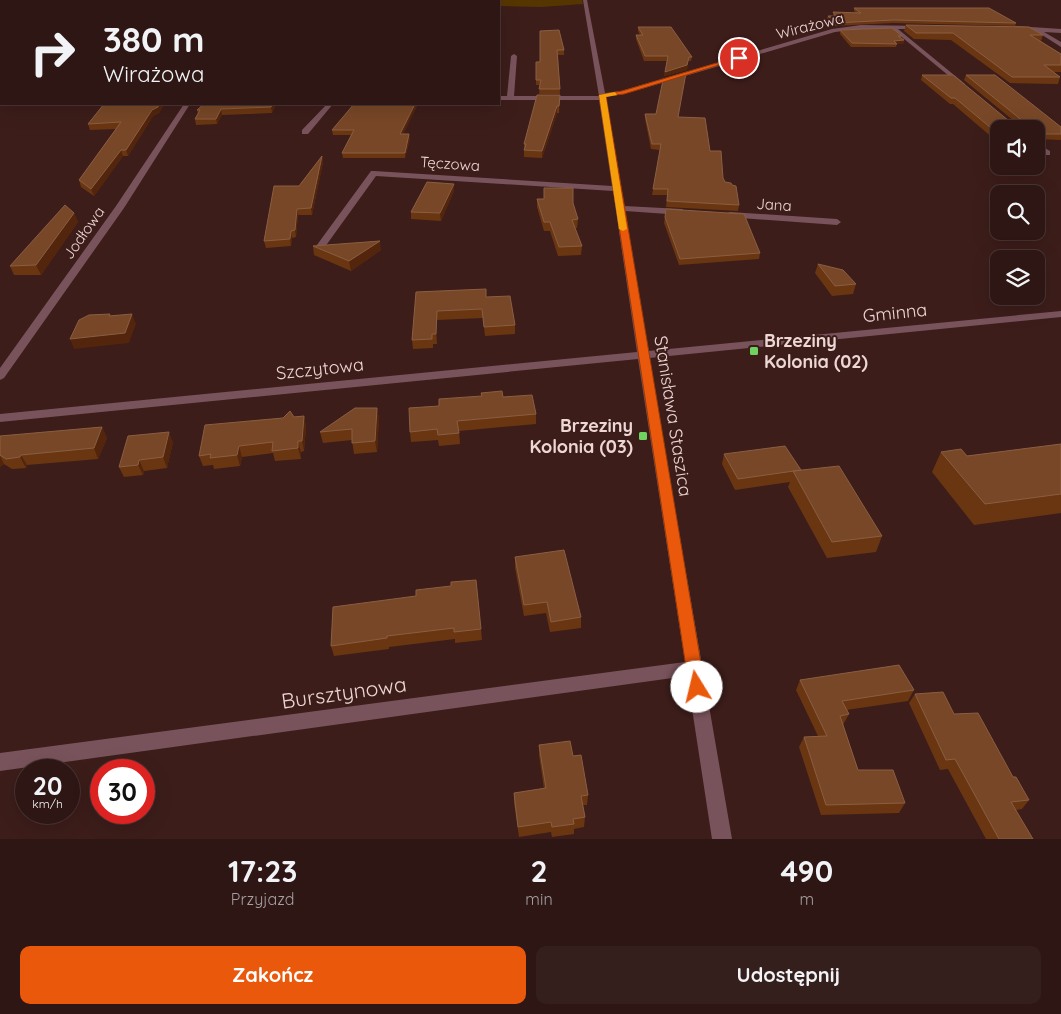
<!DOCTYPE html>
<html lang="pl">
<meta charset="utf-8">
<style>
:root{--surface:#2d1614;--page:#351f1d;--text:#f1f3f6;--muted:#a79fa0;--line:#483534;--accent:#ea580c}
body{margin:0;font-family:Quicksand,sans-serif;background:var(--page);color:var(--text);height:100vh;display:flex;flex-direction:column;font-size:19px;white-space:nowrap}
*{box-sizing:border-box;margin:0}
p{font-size:16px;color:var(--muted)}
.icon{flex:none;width:28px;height:28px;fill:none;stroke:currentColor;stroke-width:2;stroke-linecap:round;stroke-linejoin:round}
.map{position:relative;height:839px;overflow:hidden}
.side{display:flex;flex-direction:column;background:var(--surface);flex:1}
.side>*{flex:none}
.guide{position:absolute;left:0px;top:0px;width:500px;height:105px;box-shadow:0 5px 20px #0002,0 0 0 1px var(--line);background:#2d1614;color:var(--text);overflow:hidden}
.buttons{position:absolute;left:990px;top:120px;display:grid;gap:10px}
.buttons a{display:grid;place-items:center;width:55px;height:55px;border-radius:10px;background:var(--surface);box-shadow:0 5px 20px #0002,0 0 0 1px var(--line);font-size:25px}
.speed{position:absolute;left:15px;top:759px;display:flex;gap:10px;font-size:25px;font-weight:700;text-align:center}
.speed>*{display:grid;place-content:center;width:65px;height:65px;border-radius:50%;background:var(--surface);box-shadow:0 5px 20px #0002,0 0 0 1px var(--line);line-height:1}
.speed small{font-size:12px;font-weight:400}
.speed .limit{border:8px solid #d22;background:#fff;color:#111}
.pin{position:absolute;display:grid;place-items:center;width:42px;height:42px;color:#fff;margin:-21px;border:2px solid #fff;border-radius:50%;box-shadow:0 1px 5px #0007}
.me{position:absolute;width:55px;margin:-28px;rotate:351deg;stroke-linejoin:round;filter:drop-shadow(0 0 4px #0008)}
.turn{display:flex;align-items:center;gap:18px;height:105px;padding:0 20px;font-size:22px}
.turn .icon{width:65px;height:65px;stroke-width:2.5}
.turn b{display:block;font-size:35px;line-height:42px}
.eta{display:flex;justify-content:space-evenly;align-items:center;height:85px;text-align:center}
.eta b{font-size:30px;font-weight:700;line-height:35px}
.primary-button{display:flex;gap:10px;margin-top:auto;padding:10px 20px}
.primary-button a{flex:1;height:58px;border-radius:10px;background:var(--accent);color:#fff;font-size:20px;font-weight:700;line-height:58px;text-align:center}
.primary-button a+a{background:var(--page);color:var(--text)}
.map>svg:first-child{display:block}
</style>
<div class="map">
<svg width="1061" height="839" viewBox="0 0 1061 839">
<rect width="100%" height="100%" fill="#3c1d1a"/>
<path fill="#553600" d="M402 0H582L583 4 541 7 499 6V1Z"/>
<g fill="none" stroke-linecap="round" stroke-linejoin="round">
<path fill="#79535c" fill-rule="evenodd" d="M583 0H587L605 93 621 91 832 29 861 25 922 26 920 29H898L965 84 960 85 892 29H861L835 32 624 94 606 97 624 206 682 209 686 212 682 215 625 211 648 351 1061 311V317L649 358 732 839H712L687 676 0 771V753L685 662 638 359 0 422V414L637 352 613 191 376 176 322 251H316L314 249 371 171H374L612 186 599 100H499V96H507L511 56 514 54 517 56 514 96H599Z
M1015 26 1061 29V33L1044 32 1061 42V47L1036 31 1013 29Z
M184 104H190L124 208 4 378 0 380V368L116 206Z
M327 104H333L308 134H302V130Z
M1036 143 1050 151V155H1044L1036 149Z
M730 212 837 219 841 222 837 225 727 217V213Z"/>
</g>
<path fill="#6a3612" d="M854 8 1016 23 1015 26 893 23 833 26 827 19 828 16H833V12L856 13 854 11Z
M906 25 1043 35 1041 41 1061 54V72H1054L1060 77 1058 84 1010 83 951 40 914 39 904 31Z
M638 27 692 57 691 61H688L687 70 664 76 667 61H644L636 39V35H640L638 31Z
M840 30 902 36 901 38 904 40 903 44H897L896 47H851L840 34Z
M540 31 564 50V55H558L560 94H539L540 85H536V62H540Z
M922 75 1014 125H1019L964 80 966 75 1061 127V140L1036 139V129H999V139H994L953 104H950L921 80Z
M560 95 559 113H557L542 158 524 157V144Z
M104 104H164L159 113 153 116 128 156H123L94 196 81 187 79 180 116 129 90 130 88 124Z
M204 104H276L272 113 222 115 217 124 196 125 195 119 198 114 197 110Z
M354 104H418L403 134 410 139 405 158H343L342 153 351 135H333L332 130Z
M645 114 678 117 710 151 725 182 732 185 739 205 738 211 666 207 667 195H652L660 150 651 149 645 119Z
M322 156 323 162 312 215H298L296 237 292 238 291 246 266 248 264 241 299 186Z
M454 191 441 221 411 219V212Z
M537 199H544L573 203 578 219 577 228H575L582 246 581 255 558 256 550 231H544L537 207Z
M666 209 760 253 759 259 679 265 664 223Z
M74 213 78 222 41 275H14L10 266Z
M313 246 381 250 351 271 314 255Z
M818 264 856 284 853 294 832 296 815 273Z
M416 292 486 297 515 325V334L485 336 483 318 437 320V344H433V348L413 349 412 340Z
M503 397 536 414V424L459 431 460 444 439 446 438 440 411 442 410 432 439 406Z
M377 408 379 419 377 452 354 454 352 440 323 443 320 432Z
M304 416 306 427 304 451 301 452V459L275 461 273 453 242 457 240 466 214 469 213 465 203 466 199 456 294 417Z
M102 427 107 438 98 459 27 465 26 468 12 469 4 464 0 467V436Z
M173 442 167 468 144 471 143 475 124 477 119 467Z
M1061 444V513L974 525 932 472 941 452 967 456Z
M724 454 801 470 882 536 876 552 827 558 788 487 790 482 735 490 722 464Z
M515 557 581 617V628L550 632 546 613 524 616 515 568Z
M333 607 481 629 482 640 455 643V639L389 647V649L334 656 331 646Z
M800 680 914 690 908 701 846 710 849 714 843 725 858 770 905 803 899 813 821 815 799 747 804 737 818 736 796 690Z
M915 694 954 714 1013 777 1029 800 1022 809 1016 810 1033 839H986L948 769 940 770 909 703Z
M539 745 573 756 588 795 587 805H583L585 817 584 827 574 829V834L552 837 551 832 519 837 514 803V793L544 789 539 755Z"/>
<path fill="#52250c" d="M35 0H46L45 1H11Z
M904 40 903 44H897L894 41Z
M689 57 687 70 664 76 665 72Z
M159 104H164L159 113 153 116 128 156 126 150 152 110Z
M273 104H276L272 113 271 107Z
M415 104H418L401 139 400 134Z
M557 106V113L542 158V151Z
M221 109 222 115 217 124 216 119Z
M409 134 410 139 405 158V153Z
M121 150 123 156 94 196 91 189Z
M322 156 323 162 312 215 311 208Z
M454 184V191L441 221 440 213Z
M297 209 298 215 296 237 295 230Z
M74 213 78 222 41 275 36 265Z
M291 231 292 238 291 246 290 239Z
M380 241 381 250 351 271 349 261Z
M437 311V344L436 334Z
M132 314 136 324 129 343 74 349 70 339Z
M377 408 379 419 377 452 375 441Z
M304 416 306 427 304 451 302 441Z
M102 427 107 438 98 459 94 448Z
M169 432 173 442 167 468 163 457Z
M298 441 301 452V459L298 448Z
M239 446 242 457 240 466 237 455Z
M21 455 27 465 26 468 20 457Z
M0 456 4 464 0 467Z
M139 460 144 471 143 475 138 465Z"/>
<path fill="#784727" stroke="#8a5e42" d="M0 0H35L0 2Z
M854 8H989L1016 23 894 20 834 23 828 16H836L833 12 861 13Z
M906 25 1029 27 1043 35H1030L1061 54V65H1044L1060 77H1012L953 33H916Z
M638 27H671L692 57H689L687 65 665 72 668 56H645L636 35H643Z
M892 28 902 36H898L904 40 894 41 897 44 852 43 840 30Z
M559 30 564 50H557L560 89H539L541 80H536V62H540V31Z
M686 73 678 117 705 118 710 151H721L723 178 725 182 731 183 732 185 736 186 739 205 667 201 668 189H653L661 144H652L645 114H656L663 80Z
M922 75H953L1014 125H1025L1024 122 966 75H995L1061 127V134H1036V129H999V133H997L955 98H951Z
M537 95H560L559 106H557L542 151 524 150 526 144H524Z
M104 104H159L158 107 152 110 126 150H121L91 189 79 180 121 122 88 124Z
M204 104H273L271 107 221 109 216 119H195L200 110H197Z
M354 104H415L400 134H409L405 153H342L354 130H332Z
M322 156 311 208 297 209 295 230 291 231 290 239 264 241 274 186H299Z
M427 182 454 184 440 213 411 212Z
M544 188H573V203L578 219 572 220 582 246 559 247 550 222H544L537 199H544Z
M65 205 74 213 36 265 10 266Z
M666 209 744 214 760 253 680 259 665 217Z
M380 241 349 261 313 246Z
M818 264 843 270 856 284 835 286Z
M486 289V297L510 296 515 325 484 327 482 309 437 311 436 334H432V339L412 340 416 292Z
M110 314 109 316 132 314 125 333 70 339 79 320 89 315Z
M502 391 503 397 532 395 536 414 457 421 459 433 438 435 437 429 410 432 409 408 439 406V399L482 396 481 393Z
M355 408H377L375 441 352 443V429L320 432Z
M290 411 294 417 304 416 302 441H298V448L272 451 273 442 239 446 237 455 210 458 211 454 199 456 205 425 283 418Z
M102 427 94 448 21 455 20 457 6 459 0 455V436Z
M169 432 163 457 139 460 138 465 119 467 128 436Z
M1061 444V494L985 504 941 452 961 449 967 456Z
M785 446 801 470 738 479 724 454Z
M839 466 882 536 832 542 793 471Z
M564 550 581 617 551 622 547 602 524 605 515 557Z
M476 580 481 629 454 632V628L387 636V638L331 646 333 607 416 596V590L451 586V582Z
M899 665 914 690 842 701 849 714 840 716 858 770H893L905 803 826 805 804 737 827 736 800 680Z
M943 692 954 714 978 713 1013 777H1016L1029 800 1011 802 1033 839H999L955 759 946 760 915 694Z
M570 741 573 756 581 755 588 795 581 796 585 817 573 819 574 824 552 827 551 822 518 827 514 793 546 788 539 745Z"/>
<path fill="#ea580c" stroke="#983908" d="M737 57 742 58 624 94 606 96 705 687 703 692 697 694 692 692 689 687 599 95 622 91Z"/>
<path fill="#f59e0b" d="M615 92 617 95 606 97 627 229 623 231 619 229 599 95Z"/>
<g fill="#6ed361" stroke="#3c1d1a" stroke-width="2">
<rect x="749" y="346" width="10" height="10" rx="2.5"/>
<rect x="638" y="431" width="10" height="10" rx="2.5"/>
</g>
<g text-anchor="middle" stroke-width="4" stroke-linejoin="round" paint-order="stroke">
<g font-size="15" fill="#edd7d4" stroke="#3c1d1a">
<text transform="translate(810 26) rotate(-14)" y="5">Wirażowa</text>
<text transform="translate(450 164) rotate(4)" y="5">Tęczowa</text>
<text transform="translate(774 205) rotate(4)" y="5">Jana</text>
<text transform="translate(84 233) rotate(-55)" y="5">Jodłowa</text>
</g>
<g font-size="18" fill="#edd7d4" stroke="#3c1d1a">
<text transform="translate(895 313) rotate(-6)" y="6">Gminna</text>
<text transform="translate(320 369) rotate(-6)" y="6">Szczytowa</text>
<text transform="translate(673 416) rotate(81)" y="6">Stanisława Staszica</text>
</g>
<g font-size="18" font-weight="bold" fill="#edd7d4" stroke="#3c1d1a" text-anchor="start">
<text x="764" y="347">Brzeziny<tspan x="764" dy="21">Kolonia (02)</tspan></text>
<text x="633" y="432" text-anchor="end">Brzeziny<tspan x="633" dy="21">Kolonia (03)</tspan></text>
</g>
<g font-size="21" fill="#edd7d4" stroke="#3c1d1a">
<text transform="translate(344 693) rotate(-8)" y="7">Bursztynowa</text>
</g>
</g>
</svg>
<div class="buttons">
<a><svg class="icon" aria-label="sound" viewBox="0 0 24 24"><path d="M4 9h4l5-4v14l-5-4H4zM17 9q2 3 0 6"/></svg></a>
<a><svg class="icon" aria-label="search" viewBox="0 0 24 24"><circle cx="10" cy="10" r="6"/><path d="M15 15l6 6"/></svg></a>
<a><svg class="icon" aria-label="layers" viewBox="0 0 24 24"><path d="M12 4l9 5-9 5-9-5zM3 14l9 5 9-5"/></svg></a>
</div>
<div class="speed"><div>20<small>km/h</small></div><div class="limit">30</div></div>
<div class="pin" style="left:739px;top:58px;background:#d93025"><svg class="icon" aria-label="arrive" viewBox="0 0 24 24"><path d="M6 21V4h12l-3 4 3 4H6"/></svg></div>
<svg class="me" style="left:697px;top:687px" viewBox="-20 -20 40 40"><circle r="19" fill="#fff"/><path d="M0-13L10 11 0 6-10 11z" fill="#ea580c"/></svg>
<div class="guide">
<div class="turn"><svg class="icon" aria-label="right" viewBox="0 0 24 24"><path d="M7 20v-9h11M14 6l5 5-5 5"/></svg><div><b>380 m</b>Wirażowa</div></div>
</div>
</div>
<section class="side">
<div class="eta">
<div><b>17:23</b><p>Przyjazd</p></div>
<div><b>2</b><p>min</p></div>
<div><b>490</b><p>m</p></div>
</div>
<div class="primary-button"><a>Zakończ</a><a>Udostępnij</a></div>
</section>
